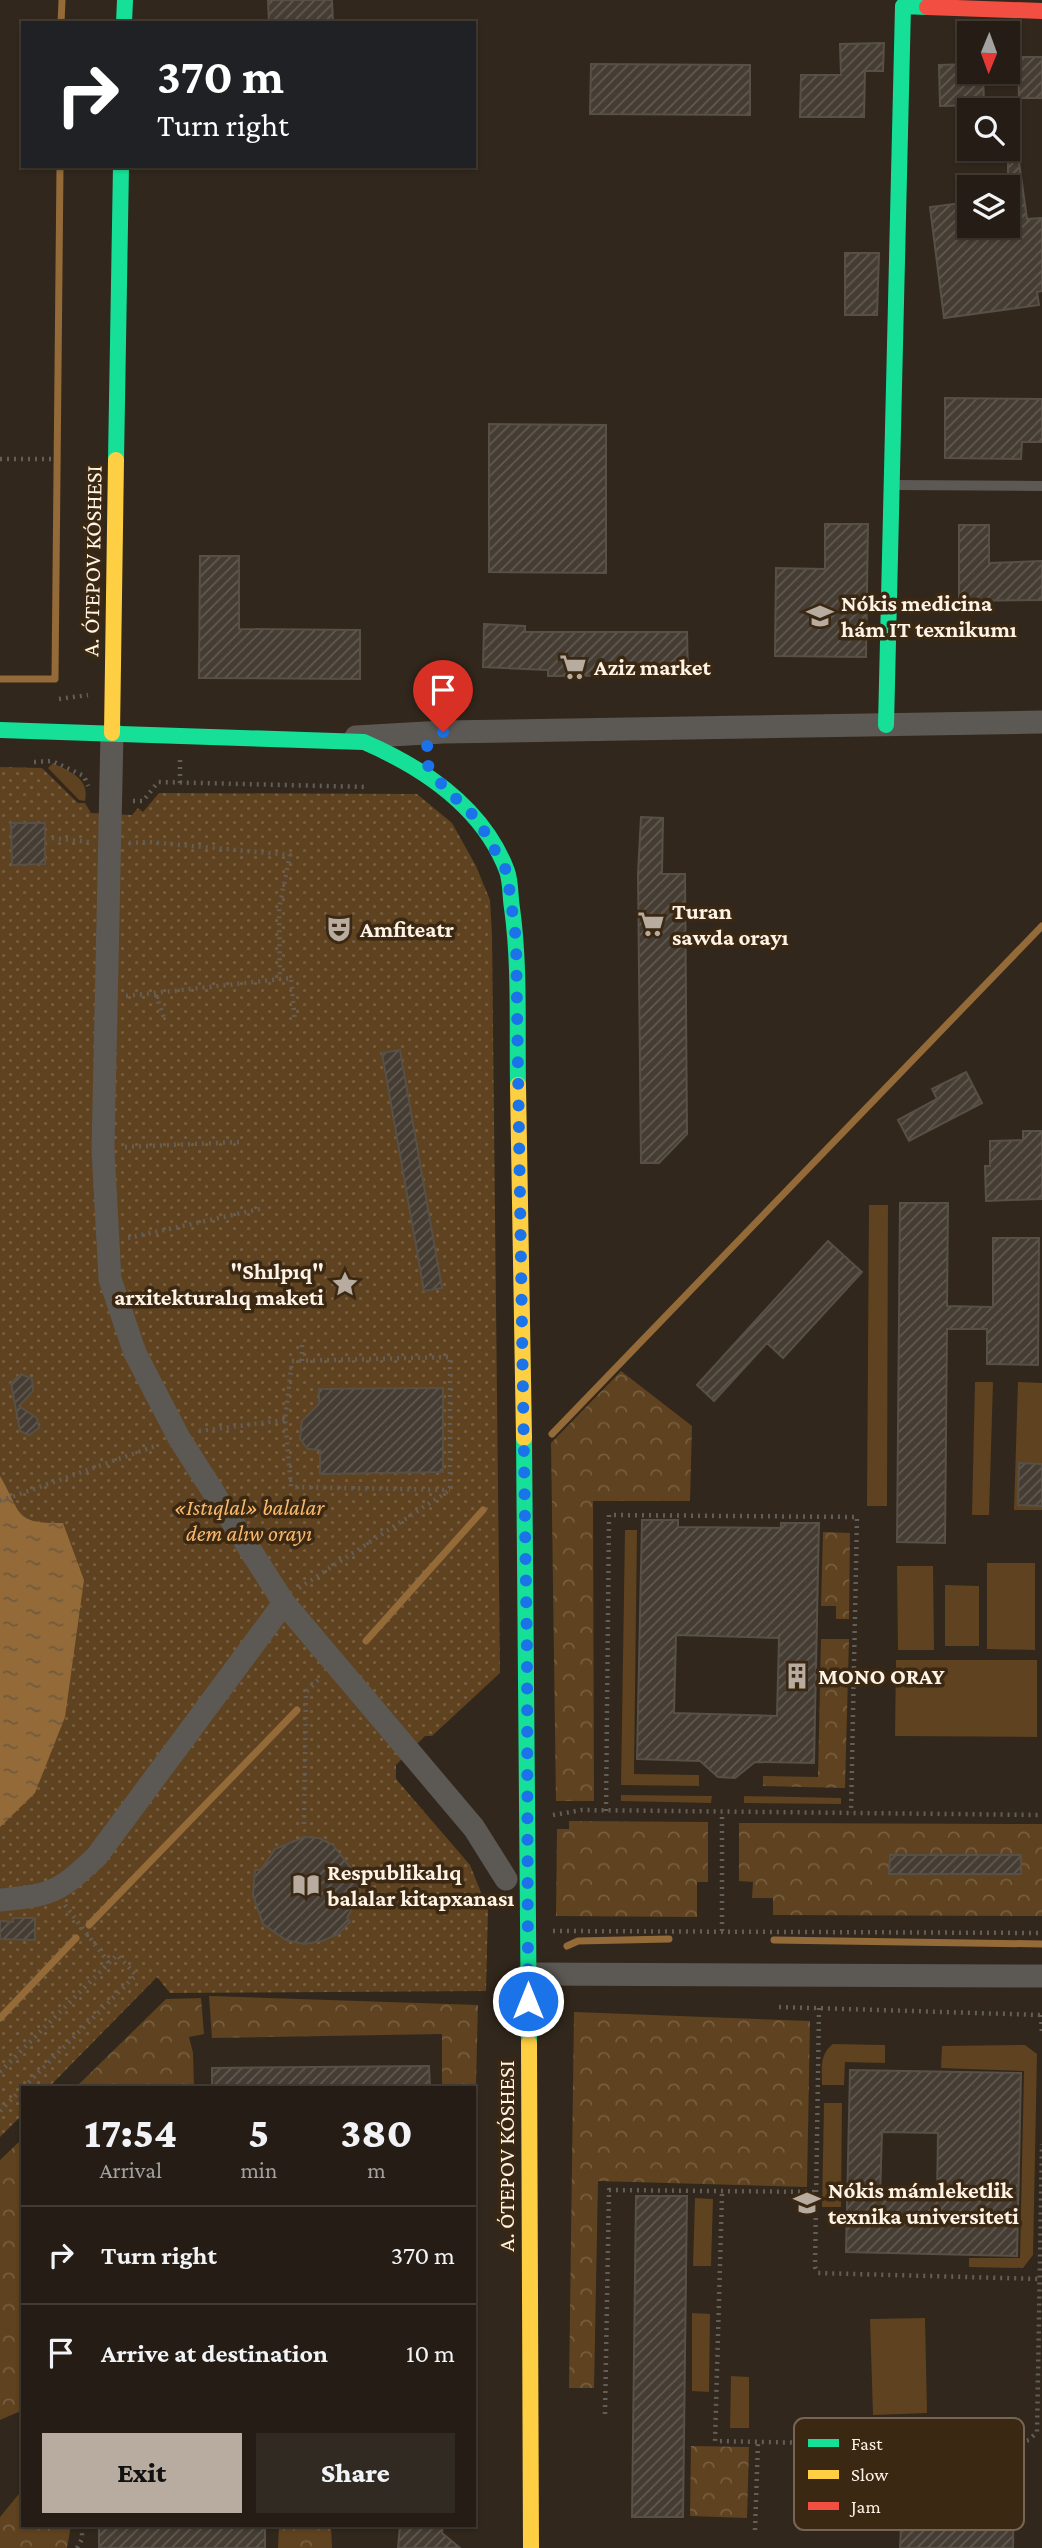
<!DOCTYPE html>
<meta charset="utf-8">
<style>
:root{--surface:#251d15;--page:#312a22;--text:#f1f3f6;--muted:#a3a2a0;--line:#423b34;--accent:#b7ac9f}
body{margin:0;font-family:"Crimson Pro",serif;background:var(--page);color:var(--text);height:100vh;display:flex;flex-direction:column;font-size:26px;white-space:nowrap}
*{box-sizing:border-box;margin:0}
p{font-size:23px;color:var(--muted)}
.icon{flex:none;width:38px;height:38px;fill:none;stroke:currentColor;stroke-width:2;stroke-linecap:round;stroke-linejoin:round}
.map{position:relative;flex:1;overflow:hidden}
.sheet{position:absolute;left:21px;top:2086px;width:455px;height:441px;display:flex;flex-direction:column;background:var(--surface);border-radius:0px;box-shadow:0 2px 5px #0004,0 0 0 2px var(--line)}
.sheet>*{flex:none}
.hud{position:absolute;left:21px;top:21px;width:455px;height:147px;border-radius:0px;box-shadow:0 2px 5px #0004,0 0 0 2px var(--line);background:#202124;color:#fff;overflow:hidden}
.needle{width:46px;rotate:181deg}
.buttons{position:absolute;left:957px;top:21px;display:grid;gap:14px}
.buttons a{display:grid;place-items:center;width:63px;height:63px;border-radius:0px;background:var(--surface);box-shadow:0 2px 5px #0004,0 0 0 2px var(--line);font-size:35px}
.pin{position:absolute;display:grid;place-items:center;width:60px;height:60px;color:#fff;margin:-72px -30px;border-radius:50% 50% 50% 0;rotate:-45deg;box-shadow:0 0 7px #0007}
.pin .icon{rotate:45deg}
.me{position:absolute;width:77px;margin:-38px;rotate:0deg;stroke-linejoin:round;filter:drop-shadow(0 0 5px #0008)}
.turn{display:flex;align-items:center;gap:24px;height:147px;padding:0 21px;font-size:32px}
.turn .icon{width:91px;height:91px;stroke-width:2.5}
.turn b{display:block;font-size:49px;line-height:60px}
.eta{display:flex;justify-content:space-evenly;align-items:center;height:119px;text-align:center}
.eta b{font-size:42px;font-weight:800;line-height:49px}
.primary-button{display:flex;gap:14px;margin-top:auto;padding:14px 21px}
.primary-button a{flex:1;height:80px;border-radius:0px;background:var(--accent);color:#111;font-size:28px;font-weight:800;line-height:80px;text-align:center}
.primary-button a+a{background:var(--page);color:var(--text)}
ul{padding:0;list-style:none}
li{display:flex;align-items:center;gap:21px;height:98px;padding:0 21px;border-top:2px solid var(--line)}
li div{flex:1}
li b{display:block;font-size:26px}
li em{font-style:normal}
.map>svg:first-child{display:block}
</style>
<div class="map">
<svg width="1042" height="2548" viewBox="0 0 1042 2548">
<defs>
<pattern id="forest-crowns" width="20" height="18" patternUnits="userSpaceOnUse" patternTransform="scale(1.75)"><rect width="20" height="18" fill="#5f421f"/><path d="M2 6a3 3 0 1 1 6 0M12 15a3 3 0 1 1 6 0" fill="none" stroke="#775e40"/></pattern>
<pattern id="park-dots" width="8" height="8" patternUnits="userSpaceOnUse" patternTransform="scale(1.75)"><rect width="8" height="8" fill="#5f421f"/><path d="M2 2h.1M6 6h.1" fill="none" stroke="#775e40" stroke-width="1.8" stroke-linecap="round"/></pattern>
<pattern id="water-ripples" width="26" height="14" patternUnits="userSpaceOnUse" patternTransform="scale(1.75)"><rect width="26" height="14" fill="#936a38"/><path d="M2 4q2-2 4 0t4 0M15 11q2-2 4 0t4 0" fill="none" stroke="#705a3e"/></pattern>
<pattern id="building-hatch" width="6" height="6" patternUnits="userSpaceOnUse" patternTransform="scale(1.75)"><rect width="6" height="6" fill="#453d33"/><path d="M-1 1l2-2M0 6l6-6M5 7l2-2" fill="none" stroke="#615a51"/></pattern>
</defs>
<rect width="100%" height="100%" fill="#31271c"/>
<path fill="#5f421f" d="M53 763C70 772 90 778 85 801L79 800 48 768Z
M869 1205H888L887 1506H867Z
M975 1382H993L989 1515H972Z
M1018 1382 1042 1383V1510H1014Z
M625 1530H637L634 1774 699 1775V1786L621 1785Z
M987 1563H1035V1650L987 1649Z
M897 1566H933L934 1650H898Z
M945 1585 979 1586V1646H945Z
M896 1660H1037V1737L895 1736Z
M621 1795 712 1796 711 1803 621 1801Z
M744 1796 841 1798V1804L744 1803Z
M833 2044 885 2045V2063L845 2062 844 2085H822C822 2070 819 2054 833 2044Z
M1025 2045 1037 2054 1033 2255 1023 2268 969 2267V2258H1020L1024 2071 941 2068 942 2046Z
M824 2103H842L841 2207H822Z
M695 2198 713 2199 711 2266H693Z
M692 2313 710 2314 709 2392 692 2391Z
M925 2318 927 2413 873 2415 870 2319Z
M731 2376 749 2377V2428H730Z"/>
<path fill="url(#forest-crowns)" d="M621 1371 692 1426 690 1501H593L594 1801H556L551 1443Z
M823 1532 850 1533 849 1619H836V1606H821Z
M821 1639H849L845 1788 763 1786V1776L818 1777Z
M569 1821 708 1822V1882H697V1917L556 1916 557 1829H569Z
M739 1823 1042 1824V1916L773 1915V1898H752L753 1882 739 1881Z
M209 1996 478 2005 474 2166V2088H442V2034L212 2038Z
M201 1998 204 2034 189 2037 193 2053 194 2088H75L166 1999Z
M574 2012 810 2021 807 2187 598 2181 594 2388H569Z
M23 2138V2410L0 2420V2160Z
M691 2446 749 2447 747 2518 690 2516Z
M23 2489V2525H71L67 2548H0V2517Z
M279 2525H331L332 2548H278Z"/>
<path fill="url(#park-dots)" d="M0 767 42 768 78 803H85L91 813 132 815 138 808 143 812 159 793 417 794 452 823 476 866 490 900 492 935 500 1673 432 1736H425L396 1765V1779L470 1865 488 1910 486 1991 170 1993 157 1977 48 2088H23V2114L0 2137Z"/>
<path fill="url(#water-ripples)" d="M0 1476C22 1513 13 1524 63 1523L84 1580 65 1717 35 1793 0 1827Z"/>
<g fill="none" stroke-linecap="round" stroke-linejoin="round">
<path stroke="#936a38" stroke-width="7" d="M61 23 62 0
M0 679H55L60 166
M552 1434 1042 926
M366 1641 483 1510
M89 1925 297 1710
M774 1940 1042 1944
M567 1946 578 1941 669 1939
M0 2018 76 1938"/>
</g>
<path fill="url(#building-hatch)" stroke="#585046" stroke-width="2" fill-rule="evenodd" d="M268 0H332L333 22 269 23Z
M884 43 883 71H865L864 117H800L801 75H841L840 44Z
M1018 57H1042V98H1019Z
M591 64 750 65V115L590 114Z
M970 64V72H983L984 105 940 106 939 65Z
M1008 162H1019L1027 219 1042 218V291L1037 292 1039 305 944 318 930 207 970 202V226H1008Z
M845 253H879L877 315H845Z
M945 398 1042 399V442H1022L1021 459 945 458Z
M489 424 606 425V573L489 572Z
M825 524H868L866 657 775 656 776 568 825 569Z
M959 525H989V563L1042 561V600L959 601Z
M200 556H239V629L360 630V679L199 678Z
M484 624 525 626V632H687L688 675 548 676V670L483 667Z
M641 817 663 818 662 874H685L687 1134 659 1163H641L638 874Z
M11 823H45V864L12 865Z
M400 1050 442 1288 424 1291 382 1053Z
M966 1072 982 1103 909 1141 898 1120 937 1099 932 1089Z
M1023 1131H1042V1199L986 1201 985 1166H990V1141L1023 1140Z
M900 1203H948L947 1306 993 1307V1238H1039L1038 1365 987 1364V1329H947L945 1543 897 1542Z
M828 1241 862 1272 783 1358 767 1343 714 1401 697 1385Z
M21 1374 32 1379 33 1391 19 1406 37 1418 39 1428 29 1435 20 1431 11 1383Z
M443 1388V1472L320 1474V1450L308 1449 300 1439 302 1421 319 1404V1389Z
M1019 1463 1042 1464V1506L1018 1505Z
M642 1520H678V1527L781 1528V1523H819L814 1763 755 1762 735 1778 718 1777 700 1761 637 1759ZM676 1635 779 1638 777 1716 674 1713Z
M304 1837 319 1838 333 1845 353 1871 358 1870 360 1884 359 1896 347 1918 350 1922 338 1934 322 1941 304 1944 286 1940 263 1924 253 1895 255 1870H261L275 1849Z
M890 1855H1021V1874H889Z
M13 1918H35V1940L0 1939V1921L13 1922Z
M429 2066 430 2088H212V2068Z
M850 2070 1021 2073 1017 2256 846 2252ZM882 2132 938 2133 937 2198 880 2197Z
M636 2196H687L683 2517H632Z
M992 2483H1014L1013 2548H900L901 2526H943V2513L992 2514Z
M99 2525H265V2548H99Z
M400 2525H443L442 2533 460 2548H398Z"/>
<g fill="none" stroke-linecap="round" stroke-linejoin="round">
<path stroke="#635e58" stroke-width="4.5" stroke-dasharray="2 5" stroke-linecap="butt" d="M0 459H51
M59 699 88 695
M34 762 52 761 84 776 88 786
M180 783V760
M133 801H143L158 782 368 787
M52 838 89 842
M129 843 149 842 290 855 279 909 280 980
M156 995 165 1021
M126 996 291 978 295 1022
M125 1147 239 1142
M128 1238 264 1208
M302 1361V1344
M199 1431 285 1420
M0 1501 158 1445
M299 1588 450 1490V1357L292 1361 285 1420 291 1487 450 1490
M606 1811 609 1515 857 1517 851 1813
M553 1815 582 1810 1042 1815
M304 1824 306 1692 321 1677
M65 1905 109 1963
M553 1931 1042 1933
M722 1931V1812
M779 2007 1042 2015
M819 2008 815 2267 818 2273 1041 2279
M1041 2015 1042 2036
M0 2072 117 1955 136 1975 23 2088
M0 2111 23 2088
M722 2194 715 2441 1005 2447 1029 2440 1037 2432 1042 2144
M605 2414 609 2190 816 2192
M755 2530 758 2442
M77 2548 82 2539V2525"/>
<path stroke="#5c5853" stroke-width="10" d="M894 485 1042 486"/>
<path stroke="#5c5853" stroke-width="23" d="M112 733 103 1150 110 1279 135 1353 179 1438 284 1603 474 1828 506 1879
M356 737 443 732 1042 722
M0 1900C53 1895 59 1892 97 1856L284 1603
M528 1974 1042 1976"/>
<path stroke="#16e098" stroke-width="16" d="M124 23 125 0
M116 460 121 166
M886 725 903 6 927 7
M0 730 364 742C424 768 483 807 507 871 511 882 510 897 512 908 520 966 517 1026 518 1085
M524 1438 529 2043"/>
<path stroke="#ffcf43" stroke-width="16" d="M112 733 116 460
M518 1085 524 1438
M529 2043 531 2548"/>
<path stroke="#f24e42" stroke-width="16" d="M927 7 1042 11"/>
</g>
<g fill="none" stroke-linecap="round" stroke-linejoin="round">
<path stroke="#1a73e8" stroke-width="12" stroke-dasharray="0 21.6" d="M443 732C430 739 425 745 424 760L443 786 478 820 507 872 516 939 527 1652 528 2001"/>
</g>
<defs>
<g id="university-bare" transform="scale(2.1)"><path d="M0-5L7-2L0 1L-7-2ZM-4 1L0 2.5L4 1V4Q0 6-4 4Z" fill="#b7ac9f" stroke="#3a2813" stroke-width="2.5" paint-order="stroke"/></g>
<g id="supermarket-bare" transform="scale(2.1)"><path d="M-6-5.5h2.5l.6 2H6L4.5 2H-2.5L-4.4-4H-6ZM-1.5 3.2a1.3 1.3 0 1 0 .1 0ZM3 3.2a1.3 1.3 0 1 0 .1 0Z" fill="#b7ac9f" stroke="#3a2813" stroke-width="2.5" paint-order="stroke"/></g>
<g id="theatre-bare" transform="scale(2.1)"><path d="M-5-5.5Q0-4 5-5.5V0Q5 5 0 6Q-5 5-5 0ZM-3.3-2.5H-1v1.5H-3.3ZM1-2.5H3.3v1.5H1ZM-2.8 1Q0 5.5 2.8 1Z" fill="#b7ac9f" stroke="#3a2813" stroke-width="2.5" paint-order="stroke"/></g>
<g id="sight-bare" transform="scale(2.1)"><path d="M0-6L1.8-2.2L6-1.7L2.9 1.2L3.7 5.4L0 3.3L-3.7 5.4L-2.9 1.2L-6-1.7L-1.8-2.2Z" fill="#b7ac9f" stroke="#3a2813" stroke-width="2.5" paint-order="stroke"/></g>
<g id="building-bare" transform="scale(2.1)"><path d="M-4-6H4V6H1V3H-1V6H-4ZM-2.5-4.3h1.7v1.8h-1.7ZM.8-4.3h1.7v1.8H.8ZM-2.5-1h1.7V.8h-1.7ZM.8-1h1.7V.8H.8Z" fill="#b7ac9f" stroke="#3a2813" stroke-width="2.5" paint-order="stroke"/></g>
<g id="library-bare" transform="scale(2.1)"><path d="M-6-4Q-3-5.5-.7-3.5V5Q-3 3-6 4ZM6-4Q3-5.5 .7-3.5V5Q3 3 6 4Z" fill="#b7ac9f" stroke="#3a2813" stroke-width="2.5" paint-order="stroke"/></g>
</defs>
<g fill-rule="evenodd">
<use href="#university-bare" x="820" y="616"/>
<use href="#supermarket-bare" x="573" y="667"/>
<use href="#supermarket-bare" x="651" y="924"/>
<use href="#theatre-bare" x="339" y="929"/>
<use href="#sight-bare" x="345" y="1284"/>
<use href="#building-bare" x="797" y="1676"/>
<use href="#library-bare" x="306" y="1885"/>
<use href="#university-bare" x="807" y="2203"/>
</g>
<g text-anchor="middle" stroke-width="7" stroke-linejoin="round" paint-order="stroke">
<g font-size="23" fill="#fff3e6" stroke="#3a2813">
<text transform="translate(92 561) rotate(-89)" y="8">A. ÓTEPOV KÓSHESI</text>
<text transform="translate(506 2156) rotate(-90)" y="8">A. ÓTEPOV KÓSHESI</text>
</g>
<g font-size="23" font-weight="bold" fill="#fff3e6" stroke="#3a2813" text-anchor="start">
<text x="841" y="611">Nókis medicina<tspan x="841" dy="26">hám IT texnikumı</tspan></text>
<text x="594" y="675">Aziz market</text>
<text x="672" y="919">Turan<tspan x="672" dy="26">sawda orayı</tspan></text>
<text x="360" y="937">Amfiteatr</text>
<text x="324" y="1279" text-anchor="end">"Shılpıq"<tspan x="324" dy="26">arxitekturalıq maketi</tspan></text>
<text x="818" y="1684">MONO ORAY</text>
<text x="327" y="1880">Respublikalıq<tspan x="327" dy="26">balalar kitapxanası</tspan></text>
<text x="828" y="2198">Nókis mámleketlik<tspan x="828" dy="26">texnika universiteti</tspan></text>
</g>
<g font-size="23" font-style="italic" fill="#f9b86b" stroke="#3a2813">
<text x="249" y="1515">«Istıqlal» balalar<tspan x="249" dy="26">dem alıw orayı</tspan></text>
</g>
</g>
<rect x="794" y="2418" width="230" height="112" rx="10" fill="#3a2813" stroke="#756552" stroke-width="2"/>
<rect x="808" y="2439" width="31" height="8" fill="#16e098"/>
<rect x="808" y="2470" width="31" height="9" fill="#ffcf43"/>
<rect x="808" y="2502" width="31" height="8" fill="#f24e42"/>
<g font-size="19" fill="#fff3e6">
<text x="851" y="2450">Fast</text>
<text x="851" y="2481">Slow</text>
<text x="851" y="2513">Jam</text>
</g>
</svg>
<div class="buttons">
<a><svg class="needle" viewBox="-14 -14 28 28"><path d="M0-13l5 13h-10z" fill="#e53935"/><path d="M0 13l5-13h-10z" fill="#a3a2a0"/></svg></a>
<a><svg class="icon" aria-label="search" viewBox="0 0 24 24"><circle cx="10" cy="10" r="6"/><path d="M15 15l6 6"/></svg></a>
<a><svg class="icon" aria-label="layers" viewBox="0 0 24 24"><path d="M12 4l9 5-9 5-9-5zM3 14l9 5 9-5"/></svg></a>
</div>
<div class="pin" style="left:443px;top:732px;background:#d93025"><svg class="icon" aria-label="arrive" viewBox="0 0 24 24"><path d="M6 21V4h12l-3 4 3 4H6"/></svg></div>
<svg class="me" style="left:528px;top:2001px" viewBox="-20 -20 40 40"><circle r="17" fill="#1a73e8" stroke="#fff" stroke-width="3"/><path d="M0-11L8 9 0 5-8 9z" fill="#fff"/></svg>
<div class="hud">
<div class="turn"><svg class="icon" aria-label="right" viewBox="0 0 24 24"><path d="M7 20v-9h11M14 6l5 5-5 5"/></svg><div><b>370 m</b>Turn right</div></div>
</div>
<section class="sheet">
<div class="eta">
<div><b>17:54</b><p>Arrival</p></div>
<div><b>5</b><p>min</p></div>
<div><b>380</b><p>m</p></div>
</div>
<ul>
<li><svg class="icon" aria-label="right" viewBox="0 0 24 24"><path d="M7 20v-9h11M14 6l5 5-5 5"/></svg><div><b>Turn right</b></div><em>370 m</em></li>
<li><svg class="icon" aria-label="arrive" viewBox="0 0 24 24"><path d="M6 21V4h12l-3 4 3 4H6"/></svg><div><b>Arrive at destination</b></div><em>10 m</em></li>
</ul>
<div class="primary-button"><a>Exit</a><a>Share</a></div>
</section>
</div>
